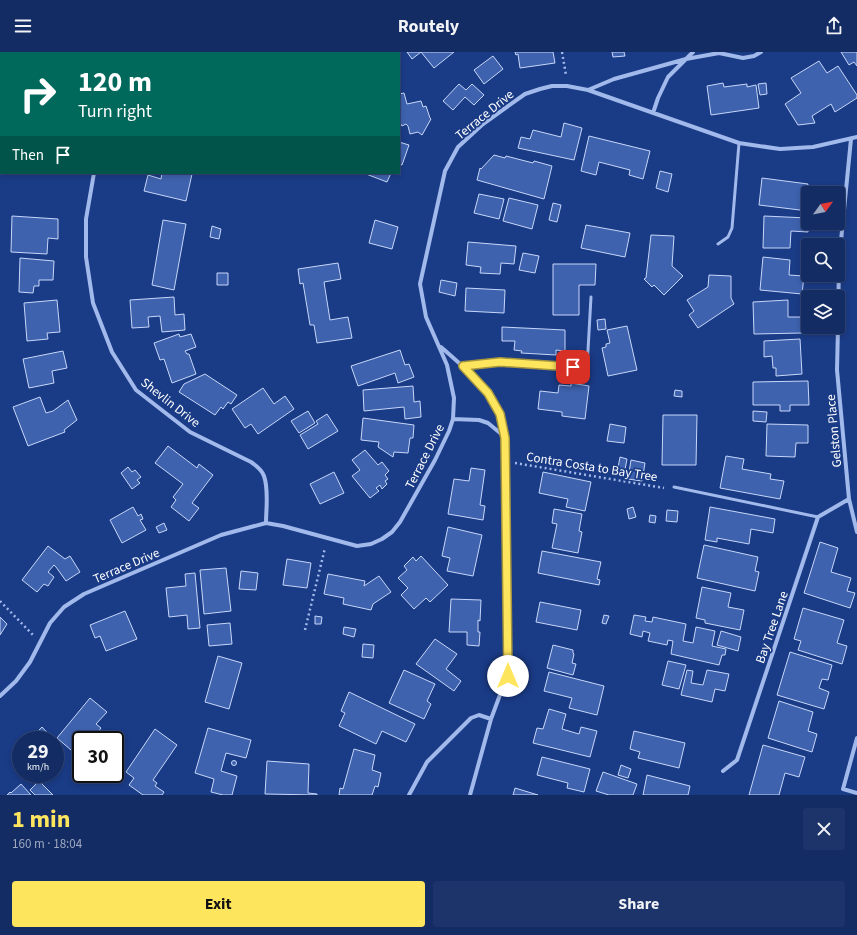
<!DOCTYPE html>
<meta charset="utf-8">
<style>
:root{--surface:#142c64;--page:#1d346a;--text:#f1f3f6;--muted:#9da7bf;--line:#334878;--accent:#fee55e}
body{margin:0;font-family:"Source Sans 3",sans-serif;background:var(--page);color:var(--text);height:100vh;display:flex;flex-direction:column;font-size:15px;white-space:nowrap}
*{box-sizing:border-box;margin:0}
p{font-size:13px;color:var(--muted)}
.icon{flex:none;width:22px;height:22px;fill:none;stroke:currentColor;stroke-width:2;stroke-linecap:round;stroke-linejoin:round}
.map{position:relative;height:743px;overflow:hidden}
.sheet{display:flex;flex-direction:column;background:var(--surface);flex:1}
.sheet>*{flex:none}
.top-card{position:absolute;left:0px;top:0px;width:400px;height:122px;box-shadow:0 2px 6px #0003,0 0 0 1px var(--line);background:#00695c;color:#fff;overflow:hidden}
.needle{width:26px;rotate:57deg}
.buttons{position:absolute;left:801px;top:134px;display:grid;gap:8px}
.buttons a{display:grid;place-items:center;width:44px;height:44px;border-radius:4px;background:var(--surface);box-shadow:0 2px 6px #0003,0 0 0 1px var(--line);font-size:20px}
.speed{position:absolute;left:12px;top:679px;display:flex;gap:8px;font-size:20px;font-weight:700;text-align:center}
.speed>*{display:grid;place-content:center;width:52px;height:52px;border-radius:50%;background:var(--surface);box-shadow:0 2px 6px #0003,0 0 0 1px var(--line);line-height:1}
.speed small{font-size:10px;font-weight:400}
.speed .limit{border:2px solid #111;border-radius:6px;background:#fff;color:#111}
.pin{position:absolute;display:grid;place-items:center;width:34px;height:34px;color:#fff;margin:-17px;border-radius:8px;box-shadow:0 2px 6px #0006}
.me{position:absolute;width:44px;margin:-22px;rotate:0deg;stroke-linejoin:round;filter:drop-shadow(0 0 3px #0008)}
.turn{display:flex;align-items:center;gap:14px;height:84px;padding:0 12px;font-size:18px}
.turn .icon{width:52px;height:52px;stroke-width:2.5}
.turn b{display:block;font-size:28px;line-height:34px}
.then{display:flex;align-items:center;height:38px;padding:0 12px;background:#0003;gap:8px;font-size:15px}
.round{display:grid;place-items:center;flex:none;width:42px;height:42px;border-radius:4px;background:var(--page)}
.headline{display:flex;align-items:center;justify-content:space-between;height:68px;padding:0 12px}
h1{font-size:24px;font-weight:700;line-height:30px;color:var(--accent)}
.cta{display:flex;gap:8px;margin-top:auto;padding:8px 12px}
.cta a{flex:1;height:46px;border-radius:4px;background:var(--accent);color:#111;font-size:16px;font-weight:700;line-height:46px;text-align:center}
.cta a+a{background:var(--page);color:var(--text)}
header{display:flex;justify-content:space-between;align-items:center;height:52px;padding:0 12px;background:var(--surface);font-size:18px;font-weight:700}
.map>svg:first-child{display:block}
</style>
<header><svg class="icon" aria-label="menu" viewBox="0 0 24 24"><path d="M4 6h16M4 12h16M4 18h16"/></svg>Routely<svg class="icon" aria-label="share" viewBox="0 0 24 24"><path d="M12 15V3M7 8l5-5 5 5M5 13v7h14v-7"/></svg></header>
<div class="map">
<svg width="857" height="743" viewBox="0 0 857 743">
<rect width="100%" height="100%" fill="#1a3b86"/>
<path fill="#3e62ae" stroke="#c7d7f9" d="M76 0H104L75 1Z
M268 0H288L267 1Z
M407 0H421L412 7Z
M421 0H454L434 16Z
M515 0H553L555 11 520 16 518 2 516 3Z
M612 0H624L625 4 613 5Z
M841 0H857V14L854 10 849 13Z
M493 4 503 17 484 32 474 18Z
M819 9 827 21 838 14 857 43V46L835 60 831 52 812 64 815 71 798 73 785 52 801 41 791 26Z
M723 31 724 35 747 32V35L756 33 759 56 711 63 707 34Z
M766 31 767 42 760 43 758 32Z
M459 32 466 38 472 32 484 43 474 53 465 45 453 58 443 49Z
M404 41 407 52 421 49 423 55 426 54 430 66 431 67 422 83 418 80 410 82 408 74 406 72 402 74 399 69V42Z
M564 71 582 76 574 108 518 96 521 85 530 87 533 78 561 85Z
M589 84 650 99 643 127 629 123 630 118 599 110 596 123 581 119Z
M399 90 409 93 402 113 399 112Z
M494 103 505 106 506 104 533 111 534 109 552 114 544 147 477 128 480 116 481 117Z
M660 119 672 122 668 140 656 136Z
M162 121 192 122 186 149 144 139 148 123 161 127Z
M366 121H391L387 130 366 122Z
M762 126 808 132 806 146H808V159L759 153Z
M479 142 504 147 499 167 474 161Z
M509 146 538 153 532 177 503 169Z
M553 151 561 153 557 170 549 168Z
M12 164 58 167V187L48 186 47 202 11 200Z
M764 164 808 166V180L791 179 790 196H763Z
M163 168 186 172 174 238 152 233Z
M375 168 398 175 392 197 369 191Z
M586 173 630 181 625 205 581 196Z
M212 174 221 177 219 187 210 185Z
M651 183 674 184 672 214 683 224 664 243 654 233 652 235 644 227 646 226Z
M468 190 516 194 514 212 501 211 500 222 480 221 481 215 466 213Z
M523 201 539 204 535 221 519 218Z
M763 205 790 208 789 223 804 224 802 242 760 238Z
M20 206 54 209 53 228H39V234H34L33 241 19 240Z
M338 211 341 227 324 230 330 268 348 265 352 286 317 291 314 273H310L303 231 300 232 298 217Z
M553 212H596L595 233H579V263H553Z
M217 221H228V233H217Z
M709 223 731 224V246L734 252 698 276 689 263 694 259 687 248 708 235Z
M441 228 457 231 455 244 439 240Z
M466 236 505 238 504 261 465 259Z
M174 245 175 263 184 262 185 278 162 280 160 264 148 265 149 275 132 276 130 248Z
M57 248 60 280 47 281 48 287 27 289 24 251Z
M788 248V265H802L803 281 754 282 753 250Z
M605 267 606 277 598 278 597 268Z
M627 274 637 318 608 324 602 296 606 295V292L610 291 607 278Z
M502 275 565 278V299L556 298V303L521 301 522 299 514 298 515 289H502Z
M179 282 180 285 191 282 196 295 185 299 187 302H189L196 322 172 331 164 307 160 308 154 291Z
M800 287 802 322 776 324V316H773L772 304 764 305V289Z
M400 298 405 313 409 312 414 325 398 331 395 321 358 334 351 314Z
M63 299 67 316 52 319 54 331 29 336 23 307Z
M205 322 237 343 231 352 228 350 223 357 221 355 215 363 179 340 184 332Z
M808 329 809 353H790V359H780V353H753V330Z
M571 331 589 334 585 367 562 364V360L538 357 540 339 558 341 559 333 571 334Z
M413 334 414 350 420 349 421 365 405 367 404 355 364 359 363 338Z
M263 336 274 352 285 344 294 357 258 382 251 372 245 376 232 357Z
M675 338 682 339V345L674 344Z
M40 345 46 361 53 359 68 348 77 368 64 378 65 380 28 394 13 355Z
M308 359 315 371 299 381 291 369Z
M753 359 767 360 766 370 753 369Z
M327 362 338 379 308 397 300 383 318 372 316 369Z
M663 363H697L696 413H662Z
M363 366 414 373 413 386H410L408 401 394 400 393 405 378 395 379 390 361 388Z
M610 372 626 375 624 391 607 389Z
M767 372 808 373V391H796L795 405 766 404Z
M168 394 197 416 199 412 213 423 192 451 199 456 189 469 171 455 176 448 173 445 183 432 155 411Z
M365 398 378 413 382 410 389 419 385 423 388 427 385 429 387 432 382 437 380 433 376 436 379 439 370 446 352 424 360 418 352 408Z
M726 404 744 407 742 417 771 422 770 427 784 429 780 447 720 436Z
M620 405 627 407 624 423 617 421Z
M631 408 645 411 642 429 628 427Z
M128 415 132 420 135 418 141 425 137 428 140 431 132 437 121 421Z
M471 416 485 418 480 453 485 454 483 468 448 462 454 427 469 429Z
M334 420 344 441 320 452 310 432Z
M543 420 591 430 585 459 566 455 568 447 539 441Z
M133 455 138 464 141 462 143 467 140 468 146 478 122 491 110 468Z
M633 455 636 465 629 467 627 457Z
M710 455 775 467 773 481 751 477 749 492 717 486V490L705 488Z
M554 457 582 462 579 479 582 480 578 501 552 496 557 472 552 471Z
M667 458 678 459 677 470 666 469Z
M650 463 656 464 655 471 649 470Z
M164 471 167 478 159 481 156 475Z
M448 475 482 483 473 524 447 519 450 506 442 504Z
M820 490 838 496 831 520 851 526 847 539 855 541 850 556 804 541Z
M704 493 758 505 755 519 759 520 755 539 697 526Z
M48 494 65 507 70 504 80 520 66 529 56 515 54 513 48 520 54 525 48 534 44 532 37 540 22 528Z
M542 499 601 510 597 527 600 528 599 533 538 521Z
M421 504 448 533 430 550 426 546 414 557 401 543 408 536 398 526 407 518 404 514 413 505 416 509Z
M287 507 311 511 307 536 283 533Z
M226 516 231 559 204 562 200 518Z
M241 519 258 521 256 538 239 537Z
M195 521 200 576 188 577 187 563 169 565 166 536 186 534 185 522Z
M328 522 365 529 364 534 379 524 391 540 373 552 371 558 343 552 344 546 324 542Z
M702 535 731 541 728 555 744 558 740 578 705 571V568L696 566Z
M451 547 481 548 480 569 478 568V580H480L479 594 467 593V580H449Z
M540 550 581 558 577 578 536 570Z
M803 556 844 568 837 591 847 594 842 612 798 598 801 589 794 587Z
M125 559 137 587 106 599 100 584 95 586 90 573Z
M604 563 609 564 606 572 602 571Z
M634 563 646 565 645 569 652 570 653 565 686 572 683 589 693 591 696 575 715 579 712 594 726 597 725 603H722L719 613 671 602 673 589 668 588 667 593 648 589 650 581 643 579 642 585 630 582Z
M315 564 322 565 321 572H315Z
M0 565 7 572 0 583Z
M230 571 232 592 209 594 207 573Z
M344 575 356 577 354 585 343 582Z
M721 579 741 585 738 599 717 593Z
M435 587 457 602 446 617 461 629 454 639 416 612Z
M363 592 374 593 373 606 362 605Z
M553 593 573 598V601L574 602 572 611 576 612 573 623 547 616Z
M790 600 832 613 828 628 822 627 819 636 829 640 824 657 777 643Z
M218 604 242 611 229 657 205 650Z
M668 609 686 613 679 637 662 633Z
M404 618 435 632 427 649 431 652 424 667 389 651Z
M687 618 693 619 691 631 703 633 707 618 729 622 725 639 715 637 712 650 681 643Z
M549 620 604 634 597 663 569 656 572 646 544 639Z
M349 640 415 672 406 690 382 679 376 692 339 674 345 661 341 659Z
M90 646 107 660 96 672 101 676 92 688H81V701L78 704 57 686Z
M779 649 813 660 808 679 817 682 812 700 768 686Z
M549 657 566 662 562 677 579 682 581 675 597 679 590 705 533 691 537 676 543 677Z
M42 675 54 688H36L33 684Z
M208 676 251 688 246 706 226 701 221 719 237 724 232 743H223L211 740 214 727 195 721Z
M155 677 177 693 153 728 157 731 155 734 164 740 162 743H143L129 733 134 726 126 720Z
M634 679 685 691 679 716 638 706 640 700 630 697Z
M55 689 64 699 58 704 61 707 55 713Z
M763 693 805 705 799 725 785 721 779 743H749Z
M354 697 375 703 372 718 381 721 378 735 375 734 372 743H339L340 736 343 737Z
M542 705 590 717 584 740 567 736 568 731 537 723Z
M231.5 711a2.5 2.5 0 1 1 5 0a2.5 2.5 0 1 1-5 0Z
M267 709 309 712 308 741 317 742V743L265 742Z
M621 713 631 717 628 726 618 723Z
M603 720 637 732 633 743H609L596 739Z
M647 723 690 734 688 743H643Z
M39 729 53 743H35L30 738Z
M21 732 31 743H7L10 740 11 741Z
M515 736 538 743H513Z"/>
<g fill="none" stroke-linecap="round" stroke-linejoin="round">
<path stroke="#a2b9ec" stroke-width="2.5" stroke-dasharray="2 3" stroke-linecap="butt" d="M562 0 566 23
M515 411 664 436
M0 549 33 583
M305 578 325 496"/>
<path stroke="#a2b9ec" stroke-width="3" d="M718 192 728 185 732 176 739 91
M463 314 500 310 587 316 591 245
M674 435 818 465"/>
<path stroke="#a2b9ec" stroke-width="4" d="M154 1 155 0
M588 38 614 27 686 7 719 1 743 6 754 4 761 0
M653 61 658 46 668 25 693 0
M94 121 86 167V205L93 251 112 300 136 338 190 380 251 410C257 414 262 418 264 424 269 438 266 457 266 471
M838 273 839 209 851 87
M838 275 837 318 849 447 857 480
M441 295C461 313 490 336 500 361 503 369 504 378 505 385L507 624 491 667 470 743
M453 367 479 368 488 371 505 385
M0 644 16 629 30 610 50 571 64 555 84 542 221 483 266 471 283 474 357 494 371 492 382 487 392 480 400 470 435 408 449 379 453 367 454 346 447 313 426 265 420 232 445 119 458 95 483 72 525 42 540 37 552 34H567L588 38 739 91 780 97 813 95 857 85
M857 686 843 737 857 741
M723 719 737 708 818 465 849 447
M409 743 427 710 471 666 479 663 491 667"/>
</g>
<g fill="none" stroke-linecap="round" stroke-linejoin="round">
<g stroke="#a5953d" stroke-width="10">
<path id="route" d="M508 624 505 386 500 362 488 341 463 314 500 310 573 315"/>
</g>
<use href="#route" stroke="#fee55e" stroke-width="7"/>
</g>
<g text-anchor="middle" stroke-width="3.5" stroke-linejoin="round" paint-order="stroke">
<g font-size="13" fill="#fff" stroke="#1a3b86">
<text transform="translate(484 62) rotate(-39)" y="5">Terrace Drive</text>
<text transform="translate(171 350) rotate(38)" y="5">Shevlin Drive</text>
<text transform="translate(833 379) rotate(-95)" y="5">Gelston Place</text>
<text transform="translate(424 404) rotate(-63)" y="5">Terrace Drive</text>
<text transform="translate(592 414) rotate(9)" y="5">Contra Costa to Bay Tree</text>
<text transform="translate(126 513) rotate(-23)" y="5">Terrace Drive</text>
<text transform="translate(771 575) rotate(-71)" y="5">Bay Tree Lane</text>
</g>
</g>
</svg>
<div class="buttons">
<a><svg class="needle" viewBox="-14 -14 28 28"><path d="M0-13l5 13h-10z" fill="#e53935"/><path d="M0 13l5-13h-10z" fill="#9da7bf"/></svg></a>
<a><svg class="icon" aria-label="search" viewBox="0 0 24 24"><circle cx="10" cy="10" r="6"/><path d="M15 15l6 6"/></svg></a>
<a><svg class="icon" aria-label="layers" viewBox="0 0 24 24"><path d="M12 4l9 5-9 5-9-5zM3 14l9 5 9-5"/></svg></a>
</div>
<div class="speed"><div>29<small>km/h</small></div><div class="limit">30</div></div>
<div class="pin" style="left:573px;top:315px;background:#d93025"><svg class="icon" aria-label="arrive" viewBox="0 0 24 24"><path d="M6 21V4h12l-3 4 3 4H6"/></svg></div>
<svg class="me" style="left:508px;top:624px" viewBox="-20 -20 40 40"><circle r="19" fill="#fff"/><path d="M0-13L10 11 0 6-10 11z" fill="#fee55e"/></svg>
<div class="top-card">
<div class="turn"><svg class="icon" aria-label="right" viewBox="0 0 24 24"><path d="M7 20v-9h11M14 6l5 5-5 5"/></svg><div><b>120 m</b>Turn right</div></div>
<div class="then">Then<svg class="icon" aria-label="arrive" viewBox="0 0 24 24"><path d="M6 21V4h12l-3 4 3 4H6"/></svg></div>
</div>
</div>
<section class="sheet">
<div class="headline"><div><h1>1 min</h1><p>160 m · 18:04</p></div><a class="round"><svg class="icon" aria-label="close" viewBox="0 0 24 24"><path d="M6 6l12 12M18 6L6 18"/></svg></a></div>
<div class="cta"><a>Exit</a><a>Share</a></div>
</section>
